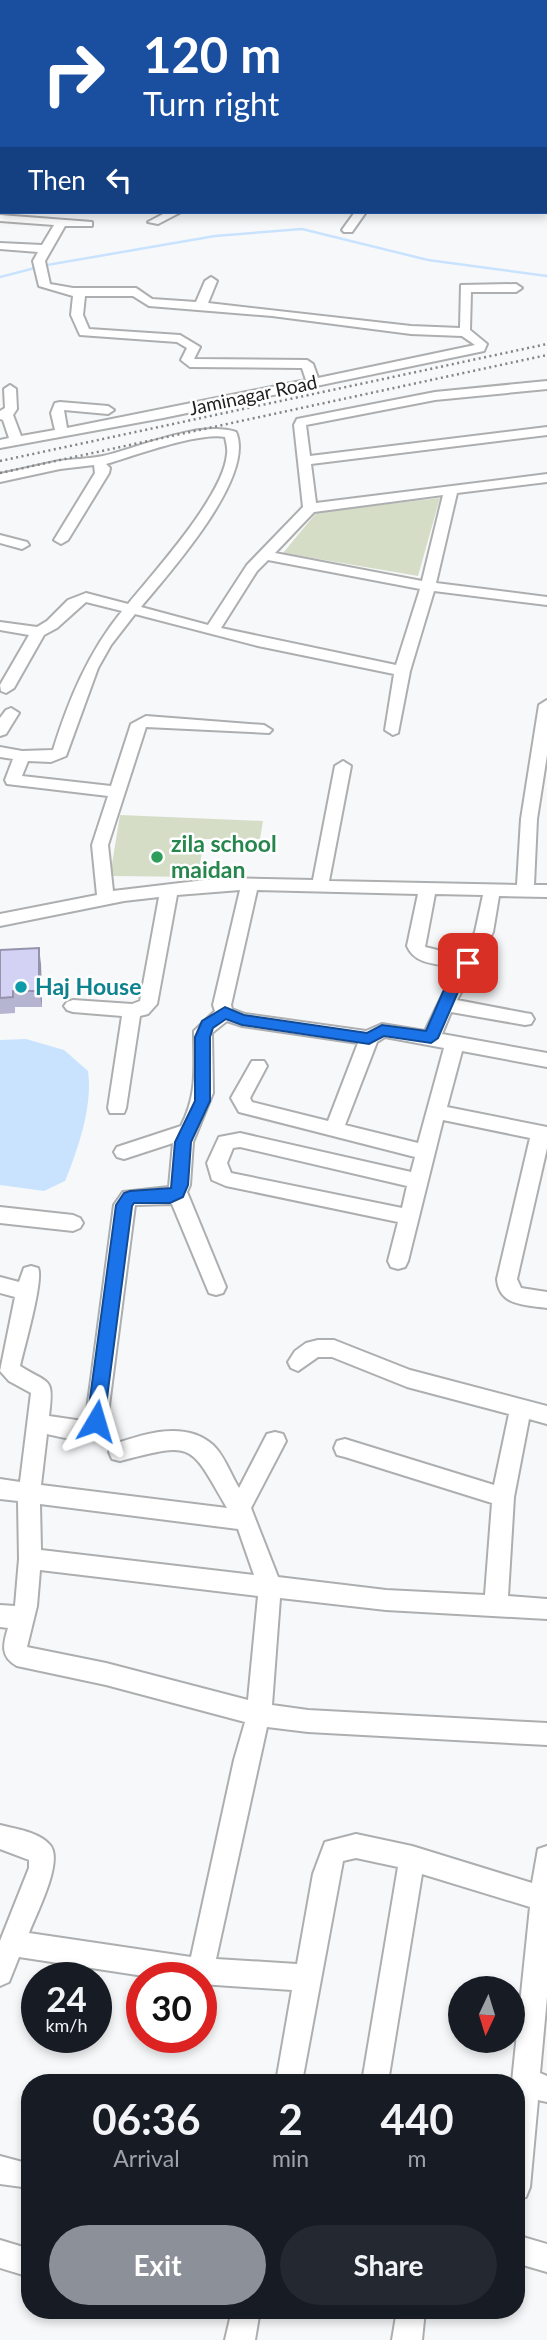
<!DOCTYPE html>
<style>
:root{--surface:#171b24;--page:#242831;--text:#f1f3f6;--muted:#9ea1a6;--accent:#8c9099}
body{margin:0;font-family:Lato,sans-serif;background:var(--page);color:var(--text);height:100vh;display:flex;flex-direction:column;font-size:26px;white-space:nowrap}
*{box-sizing:border-box;margin:0}
p{font-size:23px;color:var(--muted)}
.icon{flex:none;width:38px;height:38px;fill:none;stroke:currentColor;stroke-width:2;stroke-linecap:round;stroke-linejoin:round}
.map{position:relative;flex:1;overflow:hidden}
.side{position:absolute;left:21px;top:2074px;width:504px;height:245px;display:flex;flex-direction:column;background:var(--surface);border-radius:28px;box-shadow:0 4px 10px #0003}
.side>*{flex:none}
.top-card{position:absolute;left:0px;top:0px;width:548px;height:214px;box-shadow:0 4px 10px #0003;background:#1a4fa0;color:#fff;overflow:hidden}
.needle{width:46px;rotate:184deg}
.tools{position:absolute;left:448px;top:1976px;display:grid;gap:14px}
.tools a{display:grid;place-items:center;width:77px;height:77px;border-radius:50%;background:var(--surface);box-shadow:0 4px 10px #0003;font-size:35px}
.speed{position:absolute;left:21px;top:1962px;display:flex;gap:14px;font-size:35px;font-weight:700;text-align:center}
.speed>*{display:grid;place-content:center;width:91px;height:91px;border-radius:50%;background:var(--surface);box-shadow:0 4px 10px #0003;line-height:1}
.speed small{font-size:18px;font-weight:400}
.speed .limit{border:10px solid #d22;background:#fff;color:#111}
.pin{position:absolute;display:grid;place-items:center;width:60px;height:60px;color:#fff;margin:-30px;border-radius:14px;box-shadow:0 4px 10px #0006}
.me{position:absolute;width:77px;margin:-38px;rotate:7deg;stroke-linejoin:round;filter:drop-shadow(0 0 5px #0008)}
.turn{display:flex;align-items:center;gap:24px;height:147px;padding:0 28px;font-size:32px}
.turn .icon{width:91px;height:91px;stroke-width:2.5}
.turn b{display:block;font-size:49px;line-height:60px}
.then{display:flex;align-items:center;height:66px;padding:0 28px;background:#0003;gap:14px;font-size:26px}
.eta{display:flex;justify-content:space-evenly;align-items:center;height:119px;text-align:center}
.eta b{font-size:42px;font-weight:700;line-height:49px}
.button{display:flex;gap:14px;margin-top:auto;padding:14px 28px}
.button a{flex:1;height:80px;border-radius:42px;background:var(--accent);color:#fff;font-size:28px;font-weight:700;line-height:80px;text-align:center}
.button a+a{background:var(--page);color:var(--text)}
.map>svg:first-child{display:block}
</style>
<div class="map">
<svg width="547" height="2340" viewBox="0 0 547 2340">
<rect width="100%" height="100%" fill="#f7f8fa"/>
<path fill="#d5ddc7" d="M440 498 418 576 283 553 317 512Z
M120 815 263 821 260 839H204L198 877 110 876Z"/>
<path fill="#c9e3fe" d="M26 1039 64 1050 88 1071C93 1106 78 1149 65 1181L44 1191 0 1185V1040Z"/>
<g fill="none" stroke-linecap="round" stroke-linejoin="round">
<path stroke="#c9e3fe" stroke-width="2.5" d="M47 265 215 236 302 229 428 260 547 276
M0 277 35 268"/>
<g stroke="#adaeaf" stroke-width="4">
<path id="minor" d="M24 0H34V2H24Z
M103 0H113L102 2Z
M139 0H149V2H139Z
M192 0H202L191 2Z
M230 0H240V2H230Z
M321 0H331L320 2Z
M425 0H435L424 2Z
M487 0H512L514 2H489Z
M546 3H547V9H546Z
M546 30H547V36H546Z
M0 34H2V40H0Z
M546 57H547V64H546Z
M546 79H547V85H546Z
M0 90H2V96H0Z
M546 100H547V106H546Z
M0 123H2L0 130Z
M0 169H2V175H0Z
M0 192H2V198H0Z
M167 212H181L158 224 148 222Z
M355 212H366L352 232H344L342 230Z
M0 215 92 222V226H65L45 261 50 284 73 288H136L152 299 196 302 205 281 211 277 217 281 208 303 411 326 460 328 461 285 516 284 522 288 516 292H471L470 330 487 344 484 351 163 418 0 448V440L9 438 3 420 0 419V411L5 408 4 389 10 385 16 389 17 409 13 415 21 436 55 430 51 413 55 403 60 402 108 406 114 410 108 414 64 410 67 428 306 380 302 368 190 367 181 360 187 348 177 342 80 335 71 315 73 296 39 286 33 261 38 252 0 249V243L42 245 54 225 0 221ZM85 296H133L149 306 272 316 411 334 462 336 475 345 318 378 313 364 307 360 194 359 200 347 180 335 89 329 83 315Z
M547 381V389L435 400 306 425 310 456 547 427V435L311 464 316 503 547 474V482L457 493 436 583 547 597V605L434 591 410 671 398 733 393 735 385 730 394 674 258 646 135 614 111 645 98 668 66 756 51 762 28 761 22 776 111 786 131 724 146 716 264 725 272 730 269 733 146 727 108 845 113 891 222 878 313 880 335 766 343 761 351 766 329 881 517 885 521 819 539 705 547 700V755L537 819 534 885H547V897L499 896 493 932 457 1000 525 1013 531 1014 534 1019 531 1024 525 1025 451 1012 442 1034 547 1053V1067L462 1051 447 1107 547 1127V1148L517 1279 521 1288 547 1292V1308C525 1305 499 1306 497 1279L530 1138 443 1120 408 1261 405 1267 398 1269 391 1267 388 1261 398 1222 226 1186 212 1180 207 1163 219 1137 240 1133 411 1172 415 1157 239 1112 231 1098 252 1061H264L267 1066 250 1098 252 1102 328 1121 358 1043 242 1026 227 1021 212 1033 213 1093 193 1142 190 1185 187 1192 226 1287 223 1293 216 1295 209 1293 172 1204 135 1205 107 1421C94 1447 70 1439 47 1434L41 1485 227 1508C189 1442 194 1442 120 1461L112 1459 109 1452 112 1445C143 1434 185 1420 213 1445 224 1455 231 1475 239 1488L267 1434 275 1432 283 1434 286 1441 251 1508 278 1577 386 1590 485 1595 492 1503 345 1457 337 1455 334 1448 337 1441 345 1439 494 1485 509 1414 407 1387 332 1357H318L298 1371 291 1368 288 1362 295 1351 306 1343 318 1340H334L410 1370 547 1406V1424L529 1419 514 1497 508 1596 547 1599V1619L386 1610 280 1598 272 1705 308 1710 547 1723V1745L308 1732 267 1727 216 1959 297 1964 313 1874 325 1842 356 1834 412 1846 532 1883 538 1849 547 1846V1997L540 2073 547 2076V2102L538 2100 530 2187 526 2197 516 2201V2082H512L530 1907 422 1874 388 2082H362L398 1867 356 1858 343 1861 302 2082H276L292 1990 201 1984V1978H157L19 1957 9 1982 0 1986V1941L29 1868V1860L0 1849V1825C16 1829 39 1832 50 1845 64 1861 36 1914 29 1933L191 1957 234 1760 245 1722 106 1685 17 1666C0 1657 3 1644 8 1628L0 1627V1605L15 1606 19 1559 18 1501 0 1499V1479L20 1482 31 1393 9 1381 0 1371 15 1297 0 1293V1277L19 1282 24 1268 31 1266 38 1268C44 1279 24 1348 20 1366 50 1385 54 1376 49 1416L83 1421 86 1418 114 1205 123 1192 169 1187 173 1143 124 1159 117 1157 114 1152 117 1147 181 1126C198 1093 194 1067 194 1031L215 1011 213 1005 240 890 177 895 157 1004 148 1014 140 1016 126 1108 124 1113H110L108 1108 122 1016 73 1012 67 1010 64 1006 67 1002 73 1000 132 1004 140 1001 159 897 124 901 0 926V914L97 895 92 845 108 796 7 784 5 780 13 759 0 757V747L22 751 53 750C69 699 88 653 122 611L86 602 57 628 44 635 14 688 6 693 1 691 0 685 29 635 0 630V622L37 627 47 621 68 600 86 593 128 604C155 571 224 495 227 454 228 449 226 442 225 437 198 432 134 456 106 464L110 468 109 473 68 540 61 544 54 540 95 473 94 465 60 469 0 482V474C20 470 39 465 59 461 73 459 88 459 103 456 139 448 199 420 236 432 256 477 169 573 141 607L208 625 247 565 303 507 294 425 297 419 435 392ZM443 495 422 581 275 553 314 512ZM268 560 420 589 396 665 221 628 257 571ZM257 890 418 894 407 946C415 965 438 964 456 967L425 1031 382 1024 366 1031 245 1014 232 1009 231 1005ZM435 894 483 895 475 932 462 956 425 947ZM385 1037 444 1048 418 1143 345 1125 377 1042ZM240 1147 407 1186 402 1208 231 1173 227 1163 233 1148ZM40 1504 238 1529 254 1575 41 1550ZM40 1570 258 1596 248 1700 106 1663 27 1647 37 1606Z
M0 535 27 542 29 545 22 549 0 543Z
M11 708 19 713 6 734 0 736V718L6 710Z
M0 1207 73 1215 80 1218 83 1223 80 1228 73 1231 0 1223Z
M0 2156 30 2164V2188L0 2184Z
M516 2235 547 2244V2272L516 2263Z
M0 2240 30 2249V2277L0 2268Z
M232 2310H260L255 2340H225Z
M397 2310H425L422 2340H392Z"/>
</g>
<use href="#minor" fill="#fff" fill-rule="evenodd"/>
<path stroke="#838485" stroke-width="2.5" stroke-dasharray="2 3.5" stroke-linecap="butt" d="M0 461 547 344
M0 473 547 355"/>
</g>
<path fill="#b5b5d2" d="M244 0H319L318 2H244Z
M0 950 41 964 42 1007H15V1013L0 1014Z"/>
<path fill="#9493ab" d="M39 948 41 964 42 1007 39 991Z"/>
<path fill="#d3d2f4" stroke="#9493ab" stroke-width="2" d="M39 948V991H13V997L0 998V950Z"/>
<path fill="#1a73e8" stroke="#114b97" stroke-width="2" d="M468 958 475 963 458 992 438 1038 431 1043 384 1036 369 1044 242 1025 226 1019 213 1028 210 1037V1101L191 1142 188 1185 185 1192 183 1197 170 1203H134L132 1206 104 1421 102 1427 96 1429 89 1427 87 1421 116 1205 124 1193 130 1191 171 1188 175 1142 195 1101V1037L202 1021 225 1007 244 1015 367 1033 382 1025 426 1031 443 992 462 959Z"/>
<circle fill="#2e9e5b" stroke="#fff" stroke-width="2.5" cx="157" cy="857" r="7"/>
<circle fill="#0f9aa8" stroke="#fff" stroke-width="2.5" cx="21" cy="987" r="7"/>
<g text-anchor="middle" stroke-width="5" stroke-linejoin="round" paint-order="stroke">
<g font-size="19" fill="#1f1f20" stroke="#fff">
<text transform="translate(253 395) rotate(-12)" y="7">Jaminagar Road</text>
</g>
<g font-size="23" font-weight="bold" fill="#27864d" stroke="#fff" text-anchor="start">
<text x="171" y="852">zila school<tspan x="171" dy="26">maidan</tspan></text>
</g>
<g font-size="23" font-weight="bold" fill="#0d838f" stroke="#fff" text-anchor="start">
<text x="35" y="995">Haj House</text>
</g>
</g>
</svg>
<div class="tools">
<a><svg class="needle" viewBox="-14 -14 28 28"><path d="M0-13l5 13h-10z" fill="#e53935"/><path d="M0 13l5-13h-10z" fill="#9ea1a6"/></svg></a>
</div>
<div class="speed"><div>24<small>km/h</small></div><div class="limit">30</div></div>
<div class="pin" style="left:468px;top:963px;background:#d93025"><svg class="icon" aria-label="arrive" viewBox="0 0 24 24"><path d="M6 21V4h12l-3 4 3 4H6"/></svg></div>
<svg class="me" style="left:96px;top:1421px" viewBox="-20 -20 40 40"><path d="M0-17L14 15 0 8-14 15z" fill="#1a73e8" stroke="#fff" stroke-width="4"/></svg>
<div class="top-card">
<div class="turn"><svg class="icon" aria-label="right" viewBox="0 0 24 24"><path d="M7 20v-9h11M14 6l5 5-5 5"/></svg><div><b>120 m</b>Turn right</div></div>
<div class="then">Then<svg class="icon" aria-label="left" viewBox="0 0 24 24"><path d="M17 20v-9H6M10 6l-5 5 5 5"/></svg></div>
</div>
<section class="side">
<div class="eta">
<div><b>06:36</b><p>Arrival</p></div>
<div><b>2</b><p>min</p></div>
<div><b>440</b><p>m</p></div>
</div>
<div class="button"><a>Exit</a><a>Share</a></div>
</section>
</div>
